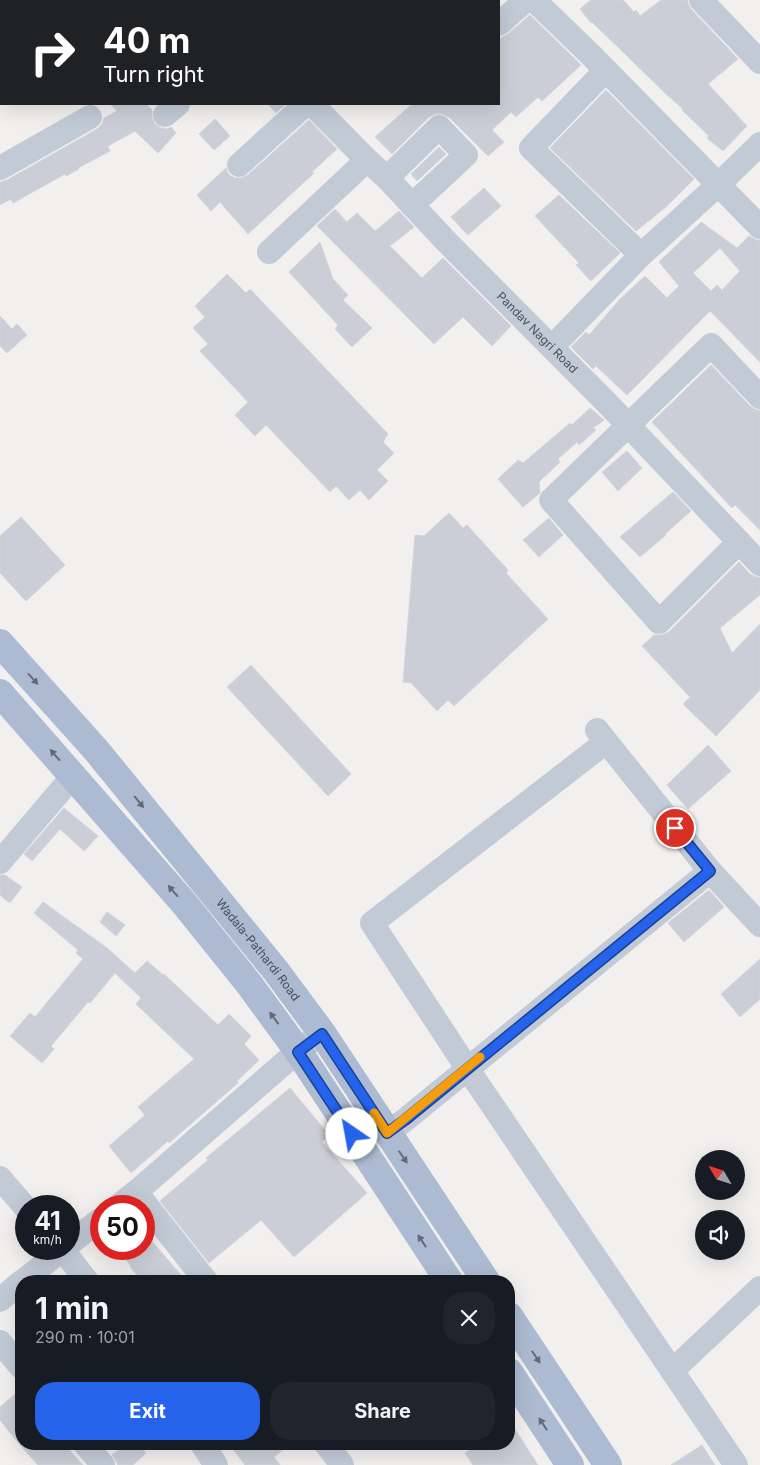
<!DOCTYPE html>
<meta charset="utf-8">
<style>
:root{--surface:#171b24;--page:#20242c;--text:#f1f3f6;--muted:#9ea1a6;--accent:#2563eb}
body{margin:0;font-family:Inter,sans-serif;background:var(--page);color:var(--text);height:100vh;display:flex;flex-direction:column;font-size:19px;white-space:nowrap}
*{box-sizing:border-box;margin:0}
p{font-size:16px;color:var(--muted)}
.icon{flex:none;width:28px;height:28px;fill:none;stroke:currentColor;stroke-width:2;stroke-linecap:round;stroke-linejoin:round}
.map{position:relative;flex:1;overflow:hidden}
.sheet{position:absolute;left:15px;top:1275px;width:500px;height:175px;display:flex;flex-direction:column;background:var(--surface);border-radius:20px;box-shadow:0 5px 20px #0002}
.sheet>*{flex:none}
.banner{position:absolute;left:0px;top:0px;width:500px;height:105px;box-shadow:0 5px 20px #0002;background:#202124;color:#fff;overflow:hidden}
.needle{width:32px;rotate:308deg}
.fabs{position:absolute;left:695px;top:1150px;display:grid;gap:10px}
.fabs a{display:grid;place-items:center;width:50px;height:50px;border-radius:50%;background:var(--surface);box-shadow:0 5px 20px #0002;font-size:25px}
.speed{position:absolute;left:15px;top:1195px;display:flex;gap:10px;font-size:25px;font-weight:700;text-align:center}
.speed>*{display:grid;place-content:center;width:65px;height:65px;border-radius:50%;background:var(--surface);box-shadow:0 5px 20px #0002;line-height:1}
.speed small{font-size:12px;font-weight:400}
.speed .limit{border:8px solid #d22;background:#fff;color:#111}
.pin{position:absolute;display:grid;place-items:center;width:42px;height:42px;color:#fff;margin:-21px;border:2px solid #fff;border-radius:50%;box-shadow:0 1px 5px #0007}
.me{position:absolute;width:55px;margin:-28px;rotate:327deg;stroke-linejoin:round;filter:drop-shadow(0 0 4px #0008)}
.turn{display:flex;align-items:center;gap:18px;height:105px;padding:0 20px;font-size:22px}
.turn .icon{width:65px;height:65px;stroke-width:2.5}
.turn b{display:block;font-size:35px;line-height:42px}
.round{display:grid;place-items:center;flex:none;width:52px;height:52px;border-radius:20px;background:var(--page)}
.summary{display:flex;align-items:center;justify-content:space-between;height:85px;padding:0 20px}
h1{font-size:30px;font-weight:700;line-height:38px}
.cta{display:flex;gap:10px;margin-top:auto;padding:10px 20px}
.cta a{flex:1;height:58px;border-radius:20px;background:var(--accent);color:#fff;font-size:20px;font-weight:700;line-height:58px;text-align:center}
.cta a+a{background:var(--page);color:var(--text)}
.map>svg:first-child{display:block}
</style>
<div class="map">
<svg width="760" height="1465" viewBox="0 0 760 1465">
<rect width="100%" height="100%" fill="#f2f0ef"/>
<path fill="#cbced6" stroke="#d3d4dc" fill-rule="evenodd" d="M591 0H623L634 12 636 10 640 16 661 0H688V4L691 9 738 59 708 84 747 126 723 151 707 138 709 136 682 110 683 109 665 93 592 22 591 23 580 9Z
M530 15 581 65 542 101 538 97 516 117 511 112 492 130 504 142 488 156 449 117 442 114H435L429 117 392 154 375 137 412 104H499V39L508 34Z
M606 90 694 179 666 207 636 231 550 148Z
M110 104H146L152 110V118L155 124 161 128 167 129 171 127 176 133 158 153 135 131 108 146 110 151 78 168 79 169 66 176 65 174 13 203 11 199 0 205V182L7 180 97 129 102 124 104 118 117 111Z
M268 104H286L276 113Z
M215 119 230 136 214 150 199 134Z
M309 120 337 149 312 172 314 173 248 234 220 202 211 211 197 195 226 168 229 175 235 178H241L248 175Z
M439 147 446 154 417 181 411 174Z
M484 188 501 206 468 235 451 217Z
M559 195 620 253 591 281 576 265 579 263 535 216Z
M335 209 347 222 357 213 375 231 399 211 414 227 390 246 422 278 443 258 511 326 492 346 463 317 434 344 317 226Z
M701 222 737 248 749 236 756 240H760V362L710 311 627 395 596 366 593 369 571 347 586 332 589 335 620 299 645 276 667 298 679 286 659 262ZM720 248 740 271 722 290 717 285 711 291 693 273Z
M320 242 333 279 348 295 343 300 372 328 352 347 335 329 338 325 289 272Z
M227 274 246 293 250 289 388 434 383 442 394 453 377 470 388 481 369 500 360 490 349 500 336 486 330 492 266 425 255 436 235 415 248 402 200 351 208 344 193 328 205 317 195 306Z
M0 316 12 329 17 324 27 335 7 353 0 346Z
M711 365 750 406 756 410H760V530L735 505 732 508 652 422Z
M590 408 604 420 593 428 596 430 579 445 577 442 558 459 560 462 539 482 540 493 523 507 498 479 518 460 523 463 570 423 572 425Z
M627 451 642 468 618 491 602 472Z
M673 492 691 511 665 534 666 535 640 557 620 537Z
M449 513 463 528 467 525 508 570 506 573 548 619 454 706 448 700 437 711 411 683 403 682 415 535 424 536Z
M21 517 65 565 26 601 0 573V536Z
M549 518 563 535 539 557 523 540Z
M739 562 750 574 756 577H760V595L720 628 732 653 760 624V690L716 736 683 704 690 697 642 646 654 635H662L669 632Z
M251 665 351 774 328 796 227 687Z
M708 745 731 771 688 809 667 785Z
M64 808 98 836 84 851 60 829 32 861 24 854Z
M0 875H5L22 887 10 903 0 895Z
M709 890 724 907 684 942 668 923Z
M43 902 107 948 135 973 147 961 163 975 164 974 218 1025 229 1014 251 1036 244 1044 259 1060 237 1081 238 1083 169 1143 168 1141 131 1173 109 1146 145 1115 138 1107 194 1059 136 1004 141 998 115 973 90 1003 88 1002 51 1046 54 1049 42 1063 10 1036 30 1013 35 1017 83 959 76 953 78 950 34 913Z
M107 912 125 925 116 936 100 922Z
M760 959V999L740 1017 721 994Z
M290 1088 329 1135 322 1142 367 1193 294 1257 261 1220 209 1263 160 1201 208 1160 206 1158Z
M144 1232 186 1281H142L130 1267 131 1266 117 1249H144Z
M21 1389V1444H64L83 1465H38L19 1444 0 1420V1407Z
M509 1420 538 1465H473L465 1453 479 1444H509Z
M126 1444H138L146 1453 133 1465H118L112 1455Z
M229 1444H290L274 1457 280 1465H245Z
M702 1445 715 1465H671Z"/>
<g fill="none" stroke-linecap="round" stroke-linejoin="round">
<g stroke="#c2cad6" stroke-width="24">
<path d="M211 0 212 1"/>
<path d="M389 0 391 1"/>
<path d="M534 0 592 56 760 227"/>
<path d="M701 0 760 62"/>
<path d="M499 24 526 0"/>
<path d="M605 71 531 148 641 255"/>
<path id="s1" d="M312 104 367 160 387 178 443 238 606 402 760 564"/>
<path d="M165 115 178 104"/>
<path d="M239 165 306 104"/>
<path d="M0 168 90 117"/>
<path d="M387 178 439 127 466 155 412 205"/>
<path d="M269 252 367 160"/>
<path d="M552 347 641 255 719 184 760 144"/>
<path d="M739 542 659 622 551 500 711 345 760 397"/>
<path d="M597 730 710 871 760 925"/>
<path d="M606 742 372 923 467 1068 736 1465"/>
<path d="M0 862 73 776"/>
<path d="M387 1133 405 1120 710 871"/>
<path d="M0 1178 26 1208"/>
<path d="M136 1192 206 1281"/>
<path d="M118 1206 136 1192 298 1051 322 1033"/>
<path d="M69 1244 101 1219"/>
<path d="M62 1249 87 1281"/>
<path d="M23 1281 63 1249"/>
<path d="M0 1300 21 1282"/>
<path d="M0 1342 21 1367"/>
<path d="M672 1371 760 1288"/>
<path d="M85 1444 103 1465"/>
<path d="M202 1444 216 1465"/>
<path d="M326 1444 342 1465"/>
</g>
<g stroke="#acbbd1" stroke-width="28">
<path id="s2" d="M0 643 96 750 276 971 322 1033 486 1281"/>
<path d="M0 693 183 902 249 984 298 1051 449 1281"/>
<path d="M509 1316 608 1465"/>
<path d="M509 1372 570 1465"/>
</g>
</g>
<defs><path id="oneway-solid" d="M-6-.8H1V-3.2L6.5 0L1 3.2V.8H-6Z" transform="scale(1.25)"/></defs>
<g fill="#5f6b7c">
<use href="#oneway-solid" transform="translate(33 679) rotate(48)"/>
<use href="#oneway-solid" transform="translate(55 755) rotate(-131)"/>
<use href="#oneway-solid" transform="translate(139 802) rotate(51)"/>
<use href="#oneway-solid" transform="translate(173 891) rotate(-131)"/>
<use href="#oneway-solid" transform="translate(274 1018) rotate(-126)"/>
<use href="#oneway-solid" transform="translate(403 1157) rotate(56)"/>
<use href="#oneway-solid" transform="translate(422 1241) rotate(-123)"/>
<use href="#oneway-solid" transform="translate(536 1357) rotate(56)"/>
<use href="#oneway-solid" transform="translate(543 1424) rotate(-123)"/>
</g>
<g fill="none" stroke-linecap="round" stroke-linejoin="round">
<g stroke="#184099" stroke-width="12">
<path id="route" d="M352 1134 298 1052 322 1034 387 1133 405 1120 710 871 675 828"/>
</g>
<use href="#route" stroke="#2563eb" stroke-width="9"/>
<path stroke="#f59e0b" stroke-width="9" d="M374 1113 387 1133 480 1057"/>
</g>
<g text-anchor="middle" stroke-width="4.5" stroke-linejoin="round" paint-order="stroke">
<g font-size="12" fill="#45505f" stroke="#fff">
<text dy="4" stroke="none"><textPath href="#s1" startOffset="321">Pandav Nagri Road</textPath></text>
<text dy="4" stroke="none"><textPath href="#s2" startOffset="401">Wadala-Pathardi Road</textPath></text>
</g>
</g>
</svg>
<div class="fabs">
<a><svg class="needle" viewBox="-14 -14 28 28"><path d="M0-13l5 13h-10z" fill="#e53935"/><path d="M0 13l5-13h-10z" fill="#9ea1a6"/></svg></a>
<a><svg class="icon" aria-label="sound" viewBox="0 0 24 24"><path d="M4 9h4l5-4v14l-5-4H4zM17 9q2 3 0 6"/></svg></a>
</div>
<div class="speed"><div>41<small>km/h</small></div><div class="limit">50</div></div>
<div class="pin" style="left:675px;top:828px;background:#d93025"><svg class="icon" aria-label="arrive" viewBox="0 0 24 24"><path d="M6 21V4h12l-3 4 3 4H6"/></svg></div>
<svg class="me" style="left:352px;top:1134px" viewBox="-20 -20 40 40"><circle r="19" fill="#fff"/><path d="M0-13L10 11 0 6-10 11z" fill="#2563eb"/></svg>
<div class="banner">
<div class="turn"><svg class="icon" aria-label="right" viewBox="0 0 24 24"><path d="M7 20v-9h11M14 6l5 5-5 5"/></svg><div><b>40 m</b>Turn right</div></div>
</div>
<section class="sheet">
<div class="summary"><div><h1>1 min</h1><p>290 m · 10:01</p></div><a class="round"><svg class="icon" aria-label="close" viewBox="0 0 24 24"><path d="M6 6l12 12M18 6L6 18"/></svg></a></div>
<div class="cta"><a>Exit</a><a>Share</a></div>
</section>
</div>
